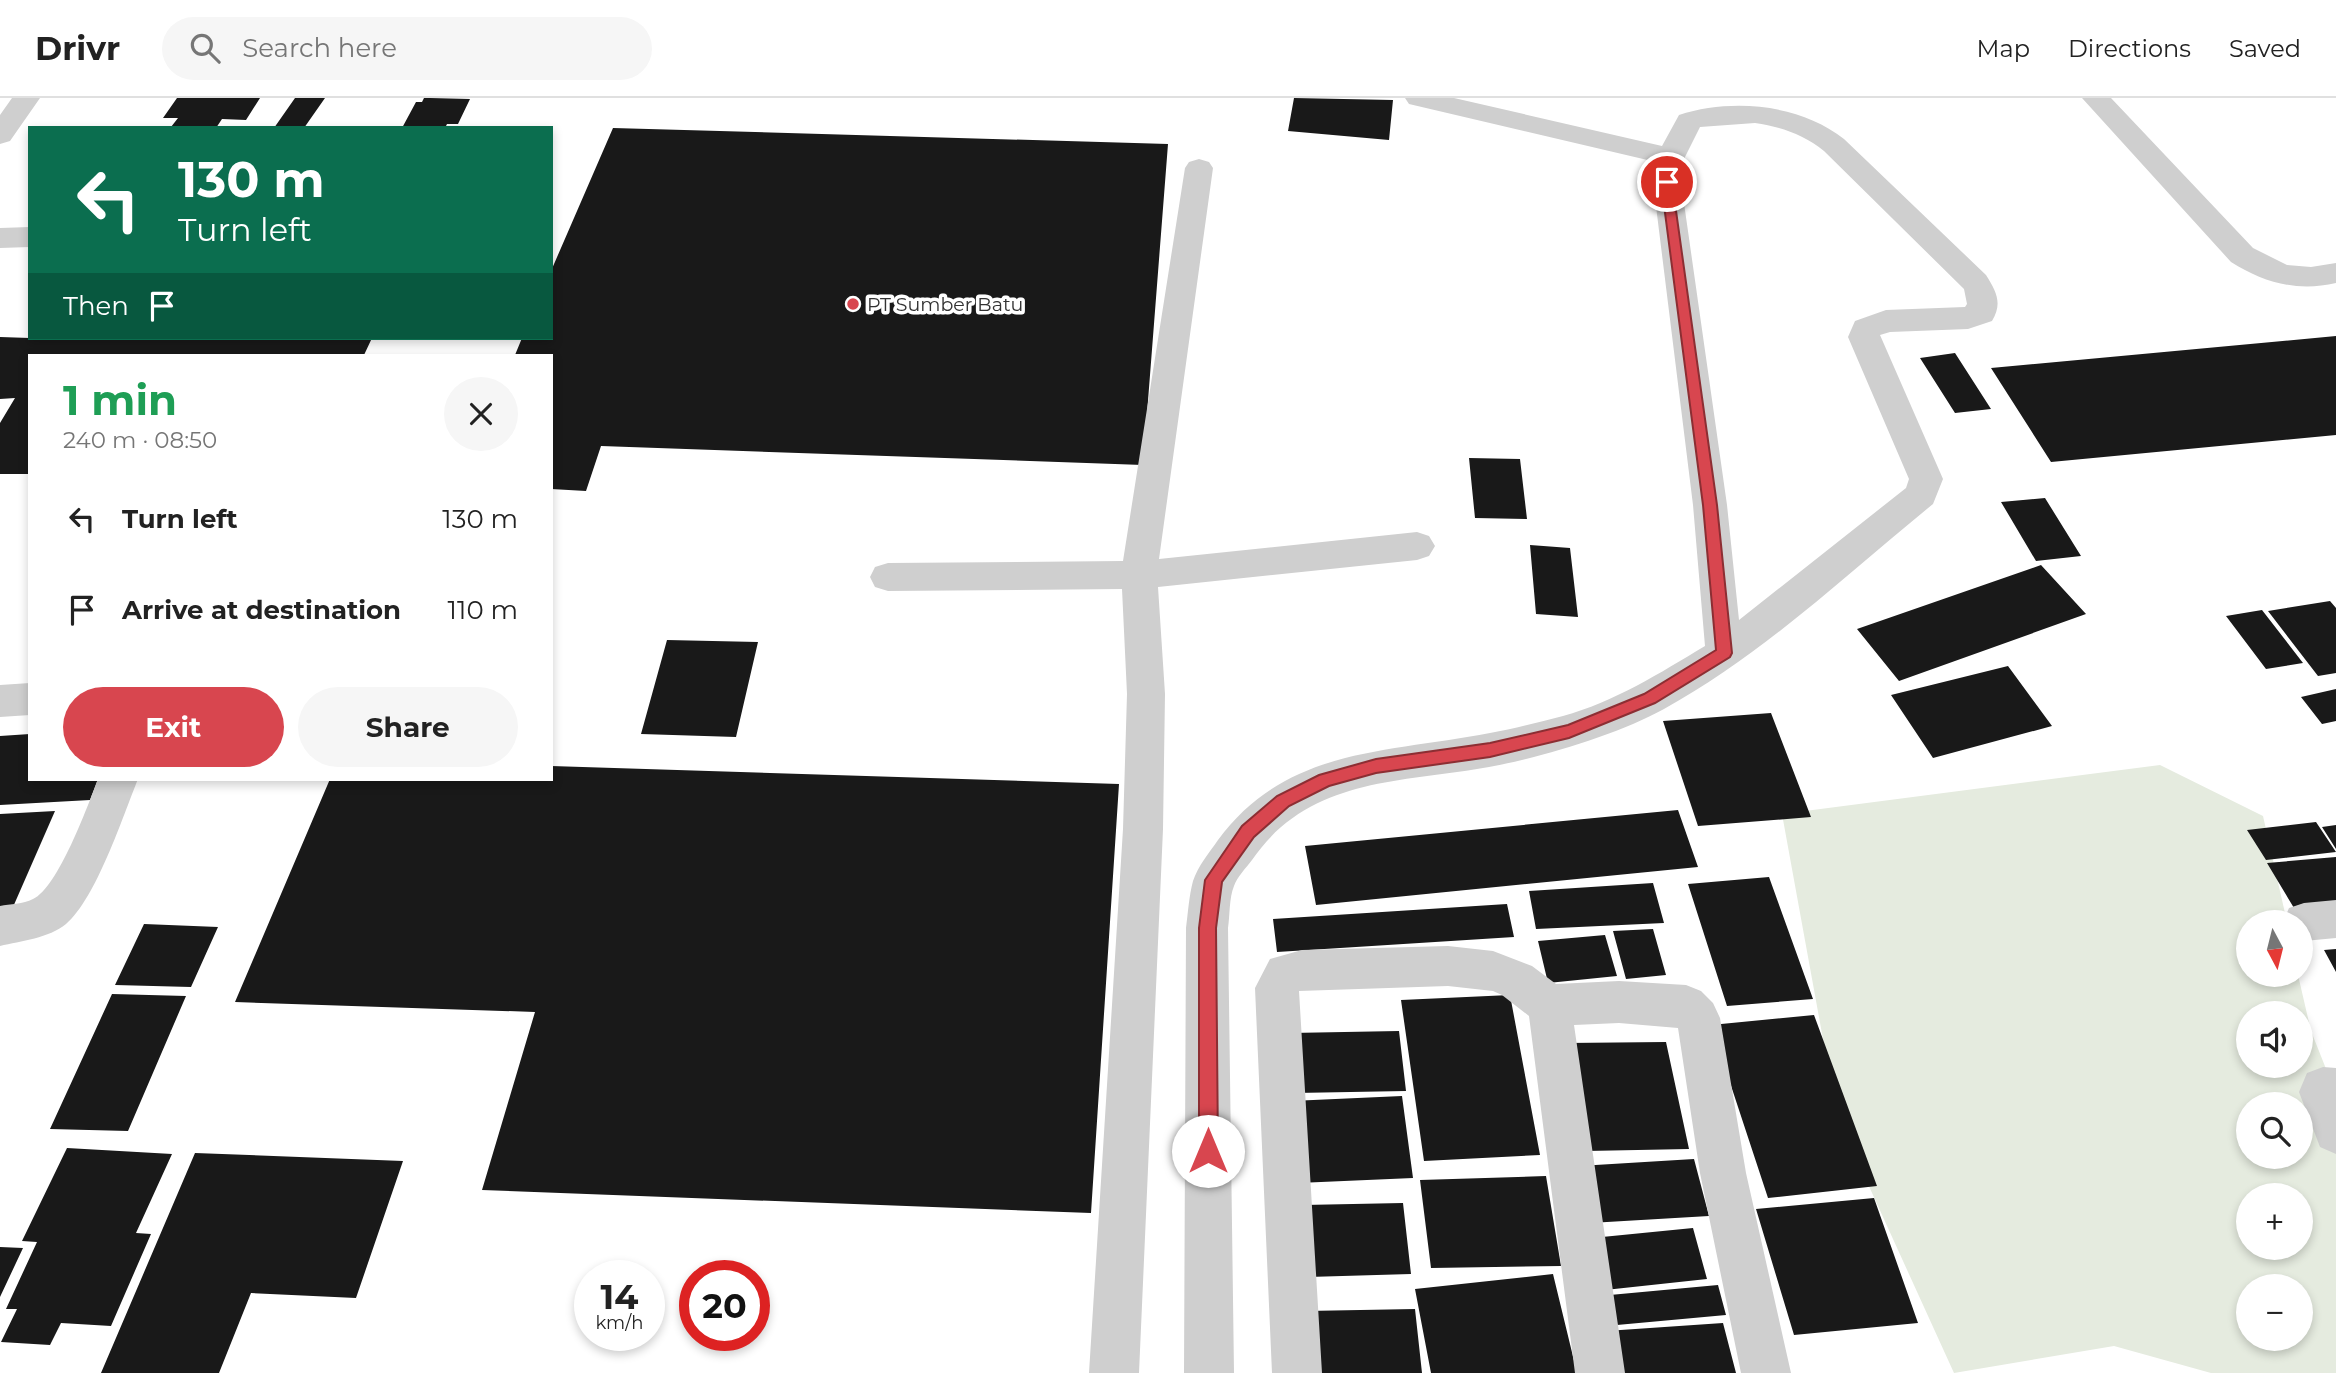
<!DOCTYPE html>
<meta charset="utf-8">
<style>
:root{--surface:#fff;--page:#f6f6f6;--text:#222;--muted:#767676;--line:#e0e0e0;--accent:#d8464f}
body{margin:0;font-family:Montserrat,sans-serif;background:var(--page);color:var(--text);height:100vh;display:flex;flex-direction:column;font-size:26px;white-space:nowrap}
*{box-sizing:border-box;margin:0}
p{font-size:23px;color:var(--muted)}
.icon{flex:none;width:38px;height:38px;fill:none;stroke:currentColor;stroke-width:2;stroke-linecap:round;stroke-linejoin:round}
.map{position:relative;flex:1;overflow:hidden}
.side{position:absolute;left:28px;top:256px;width:525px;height:427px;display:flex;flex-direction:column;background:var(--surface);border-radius:0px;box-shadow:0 4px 10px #0003}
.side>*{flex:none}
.hud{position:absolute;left:28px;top:28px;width:525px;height:214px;border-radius:0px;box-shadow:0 4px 10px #0003;background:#0b6e4f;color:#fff;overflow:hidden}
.needle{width:46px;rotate:173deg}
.fabs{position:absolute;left:2236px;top:812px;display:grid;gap:14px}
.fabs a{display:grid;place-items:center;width:77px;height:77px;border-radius:50%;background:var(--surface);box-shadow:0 4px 10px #0003;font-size:35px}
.speed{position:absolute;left:574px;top:1162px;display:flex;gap:14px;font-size:35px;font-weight:700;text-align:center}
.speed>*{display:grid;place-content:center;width:91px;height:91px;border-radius:50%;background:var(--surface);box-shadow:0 4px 10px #0003;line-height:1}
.speed small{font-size:18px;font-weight:400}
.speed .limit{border:10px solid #d22;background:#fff;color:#111}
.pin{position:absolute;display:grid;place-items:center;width:60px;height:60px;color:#fff;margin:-30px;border:4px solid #fff;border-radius:50%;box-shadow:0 2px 7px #0007}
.me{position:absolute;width:77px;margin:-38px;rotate:0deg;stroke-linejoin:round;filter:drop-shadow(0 0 5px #0008)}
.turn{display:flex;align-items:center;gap:24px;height:147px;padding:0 35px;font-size:32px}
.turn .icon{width:91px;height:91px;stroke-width:2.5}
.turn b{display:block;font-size:49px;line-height:60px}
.then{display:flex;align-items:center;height:66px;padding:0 35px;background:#0003;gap:14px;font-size:26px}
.round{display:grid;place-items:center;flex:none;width:74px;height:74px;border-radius:37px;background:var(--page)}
.head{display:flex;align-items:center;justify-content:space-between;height:119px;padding:0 35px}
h1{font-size:42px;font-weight:700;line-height:52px;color:#1e9e55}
.button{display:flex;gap:14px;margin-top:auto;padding:14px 35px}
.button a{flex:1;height:80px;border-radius:42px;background:var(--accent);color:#fff;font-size:28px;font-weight:700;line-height:80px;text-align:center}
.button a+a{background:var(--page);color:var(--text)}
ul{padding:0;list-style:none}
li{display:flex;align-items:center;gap:21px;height:91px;padding:0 35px}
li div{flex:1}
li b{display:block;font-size:26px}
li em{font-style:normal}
header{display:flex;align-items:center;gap:42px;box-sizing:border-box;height:98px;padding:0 35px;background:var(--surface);border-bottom:2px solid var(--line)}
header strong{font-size:33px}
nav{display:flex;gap:38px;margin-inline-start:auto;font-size:24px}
.search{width:490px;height:63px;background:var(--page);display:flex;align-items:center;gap:18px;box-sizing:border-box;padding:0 24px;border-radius:38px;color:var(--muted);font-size:26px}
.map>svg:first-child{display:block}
</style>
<header>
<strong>Drivr</strong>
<div class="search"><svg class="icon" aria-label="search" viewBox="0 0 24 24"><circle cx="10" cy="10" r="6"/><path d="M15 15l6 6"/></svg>Search here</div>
<nav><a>Map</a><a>Directions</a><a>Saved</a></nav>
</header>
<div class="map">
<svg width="2336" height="1275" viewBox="0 0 2336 1275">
<rect width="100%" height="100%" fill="#fff"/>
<path fill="#e5ebdf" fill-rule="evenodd" d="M2160 667 2263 718 2287 824H2249V877H2298L2311 933 2336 996V1275H2211L2114 1248 1954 1275 1837 1018 1782 716ZM2249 915H2301V968H2249ZM2249 1006H2301V1059H2249ZM2249 1097H2301V1150H2249ZM2249 1188H2301V1241H2249Z"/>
<path fill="#191919" d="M177 0H260L246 22 222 21 216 30 171 29 178 20H163Z
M295 0H325L304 30H274Z
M424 0H430L470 1 458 26H447L445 30H402L416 4H422Z
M1294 0 1393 2 1389 42 1288 33Z
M613 30 1168 46 1143 367 601 348 586 393 551 391V257H515L522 240H551V173Z
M2336 238V337L2051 364 1991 270Z
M0 239 30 240H372L364 257H30V376H0V325L15 300 0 301Z
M1955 255 1991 311 1955 315 1920 260Z
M1469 360 1520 361 1527 421 1475 420Z
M2045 400 2081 458 2036 463 2001 404Z
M1530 447 1570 450 1578 519 1536 516Z
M2041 467 2086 516 1899 583 1857 531Z
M2330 503 2336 510V575L2318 578 2268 513Z
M2262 512 2303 565 2266 571 2226 518Z
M667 542 758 544 736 639 641 636Z
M2008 568 2052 628 1933 660 1891 597Z
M2336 591V623L2322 626 2301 599Z
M1771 615 1811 719 1698 728 1663 623Z
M30 636V681H98L90 702 0 707V638Z
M551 668 1119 686 1091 1115 482 1092 535 914 235 904 330 681H551Z
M1678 712 1698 769 1316 807 1305 748Z
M55 713 13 809H0V716Z
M2316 724 2336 754 2266 762 2247 732Z
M2336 727V751L2322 729Z
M2336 759V816L2300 820 2267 765Z
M1769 779 1813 901 1727 908 1688 786Z
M1653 785 1664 825 1536 831 1529 793Z
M1507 806 1514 839 1277 854 1273 821Z
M144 826 218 829 191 889 115 887Z
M1653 831 1666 877 1626 881 1613 833Z
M1605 837 1617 878 1548 885 1538 843Z
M2336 851V874L2324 852Z
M112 896 186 898 128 1033 50 1031Z
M1510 897 1540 1057 1424 1063 1401 902Z
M1814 917 1877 1088 1768 1100 1711 927Z
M1399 933 1406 993 1295 995 1290 935Z
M1666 944 1689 1051 1586 1053 1566 945Z
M1402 998 1413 1080 1298 1085 1291 1003Z
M67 1050 172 1056 136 1135 151 1136 111 1228 61 1225 50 1247 1 1244 17 1211H6L37 1144 22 1143Z
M195 1055 403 1063 356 1200 251 1195 219 1275H101Z
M1694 1061 1709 1118 1590 1125 1579 1068Z
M1546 1078 1561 1168 1431 1170 1420 1082Z
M1874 1100 1918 1225 1794 1237 1756 1111Z
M1403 1105 1411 1176 1308 1179 1303 1107Z
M1693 1130 1707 1181 1605 1192 1592 1140Z
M0 1149 23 1150 0 1199Z
M1553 1176 1577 1275H1431L1415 1191Z
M1718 1187 1726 1217 1606 1228 1599 1198Z
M1415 1211 1422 1275H1309L1306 1213Z
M1723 1225 1736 1275H1615L1606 1233Z"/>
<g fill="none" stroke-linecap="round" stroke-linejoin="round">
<path fill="#cfcfcf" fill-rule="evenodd" d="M12 0H40L10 43 0 46V17Z
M1405 0H1454L1662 48 1679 17C1732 0 1800 6 1844 41L1986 177C1996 193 2003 205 1992 223L1968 231 1890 234 1880 237 1943 381 1933 406C1846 477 1762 557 1664 611 1617 637 1542 659 1489 669 1400 685 1309 679 1252 762 1246 770 1237 779 1234 788 1229 800 1230 817 1228 830L1234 1275H1184L1186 830C1188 815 1189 798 1193 783 1198 768 1209 755 1218 742 1286 649 1388 655 1490 635 1514 631 1539 624 1563 618 1614 604 1660 575 1705 548L1693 407 1653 84 1656 64 1409 6ZM1755 25C1781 29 1803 36 1824 53L1964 191 1967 206 1965 209 1886 212 1855 223 1848 239 1909 381 1906 390 1739 522 1727 407 1681 84 1685 59 1700 29Z
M2082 0H2111L2253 150 2287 167 2311 169 2336 165V185C2298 194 2264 185 2231 164Z
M1199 61 1209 64 1213 70 1159 461 1417 434 1429 438 1435 448 1429 458 1417 462 1158 489 1165 596 1163 731 1139 1275H1089L1123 731 1127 596 1122 491 888 493 875 489 870 479 875 469 888 465 1123 463 1185 70 1189 64Z
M30 129V149L0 150V130Z
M30 585V617L0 619V587Z
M98 681H138C123 718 96 801 66 826 49 840 21 843 0 848V808C10 806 23 806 33 801 58 790 88 707 98 681Z
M2336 802V840L2304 843 2301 842V824H2283L2289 810 2304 805Z
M1448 848 1493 853 1532 868 1556 886 1619 883 1686 887 1701 893 1713 905 1720 920 1746 1075 1791 1275H1741L1700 1075 1678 930 1619 925 1574 927 1625 1275H1575L1529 918 1502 897 1493 893 1448 888 1299 893 1322 1275H1272L1255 890 1270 861 1302 852Z
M2323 969 2336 970V1056L2320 1049 2299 994 2307 975Z"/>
</g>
<path fill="#d8464f" stroke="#8c2e33" stroke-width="2" d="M1667 80 1672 84 1717 407 1732 555 1730 559 1655 605 1569 640 1490 659 1376 675 1329 688 1289 708 1254 739 1222 784 1216 830 1218 1053 1215 1059 1208 1062 1201 1059 1199 1053V830L1205 782 1242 728 1277 698 1319 677 1376 661 1490 645 1568 627 1644 596 1716 552 1703 407 1661 84Z"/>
<circle fill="#d8464f" stroke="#fff" stroke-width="2.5" cx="853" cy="206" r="7"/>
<g text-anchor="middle" stroke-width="7" stroke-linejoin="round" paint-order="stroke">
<g font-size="19" fill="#323232" stroke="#fff" text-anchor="start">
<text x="867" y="213">PT Sumber Batu</text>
</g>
</g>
</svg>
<div class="fabs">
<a><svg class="needle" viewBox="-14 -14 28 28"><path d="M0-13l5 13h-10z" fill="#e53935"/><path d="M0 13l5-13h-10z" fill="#767676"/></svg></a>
<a><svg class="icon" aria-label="sound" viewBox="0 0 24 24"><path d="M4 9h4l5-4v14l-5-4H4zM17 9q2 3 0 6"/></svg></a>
<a><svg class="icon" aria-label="search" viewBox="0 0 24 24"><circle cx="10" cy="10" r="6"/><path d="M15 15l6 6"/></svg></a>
<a>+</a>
<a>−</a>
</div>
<div class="speed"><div>14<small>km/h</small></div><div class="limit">20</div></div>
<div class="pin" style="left:1667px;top:84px;background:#d93025"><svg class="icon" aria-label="arrive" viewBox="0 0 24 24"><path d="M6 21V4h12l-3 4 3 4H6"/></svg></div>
<svg class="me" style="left:1208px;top:1053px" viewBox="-20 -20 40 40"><circle r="19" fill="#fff"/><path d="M0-13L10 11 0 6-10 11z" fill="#d8464f"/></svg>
<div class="hud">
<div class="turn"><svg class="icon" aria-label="left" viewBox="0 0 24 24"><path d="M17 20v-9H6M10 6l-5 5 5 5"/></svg><div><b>130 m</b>Turn left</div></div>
<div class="then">Then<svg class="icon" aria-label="arrive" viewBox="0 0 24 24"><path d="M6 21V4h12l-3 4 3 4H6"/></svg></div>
</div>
<section class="side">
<div class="head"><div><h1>1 min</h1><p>240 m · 08:50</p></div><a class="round"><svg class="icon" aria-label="close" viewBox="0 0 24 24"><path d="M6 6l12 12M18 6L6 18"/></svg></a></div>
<ul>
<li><svg class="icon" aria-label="left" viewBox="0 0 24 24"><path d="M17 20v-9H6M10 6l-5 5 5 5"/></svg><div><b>Turn left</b></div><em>130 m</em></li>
<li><svg class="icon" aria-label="arrive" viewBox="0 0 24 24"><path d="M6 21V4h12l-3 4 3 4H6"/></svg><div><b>Arrive at destination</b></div><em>110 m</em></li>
</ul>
<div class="button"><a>Exit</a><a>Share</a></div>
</section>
</div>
